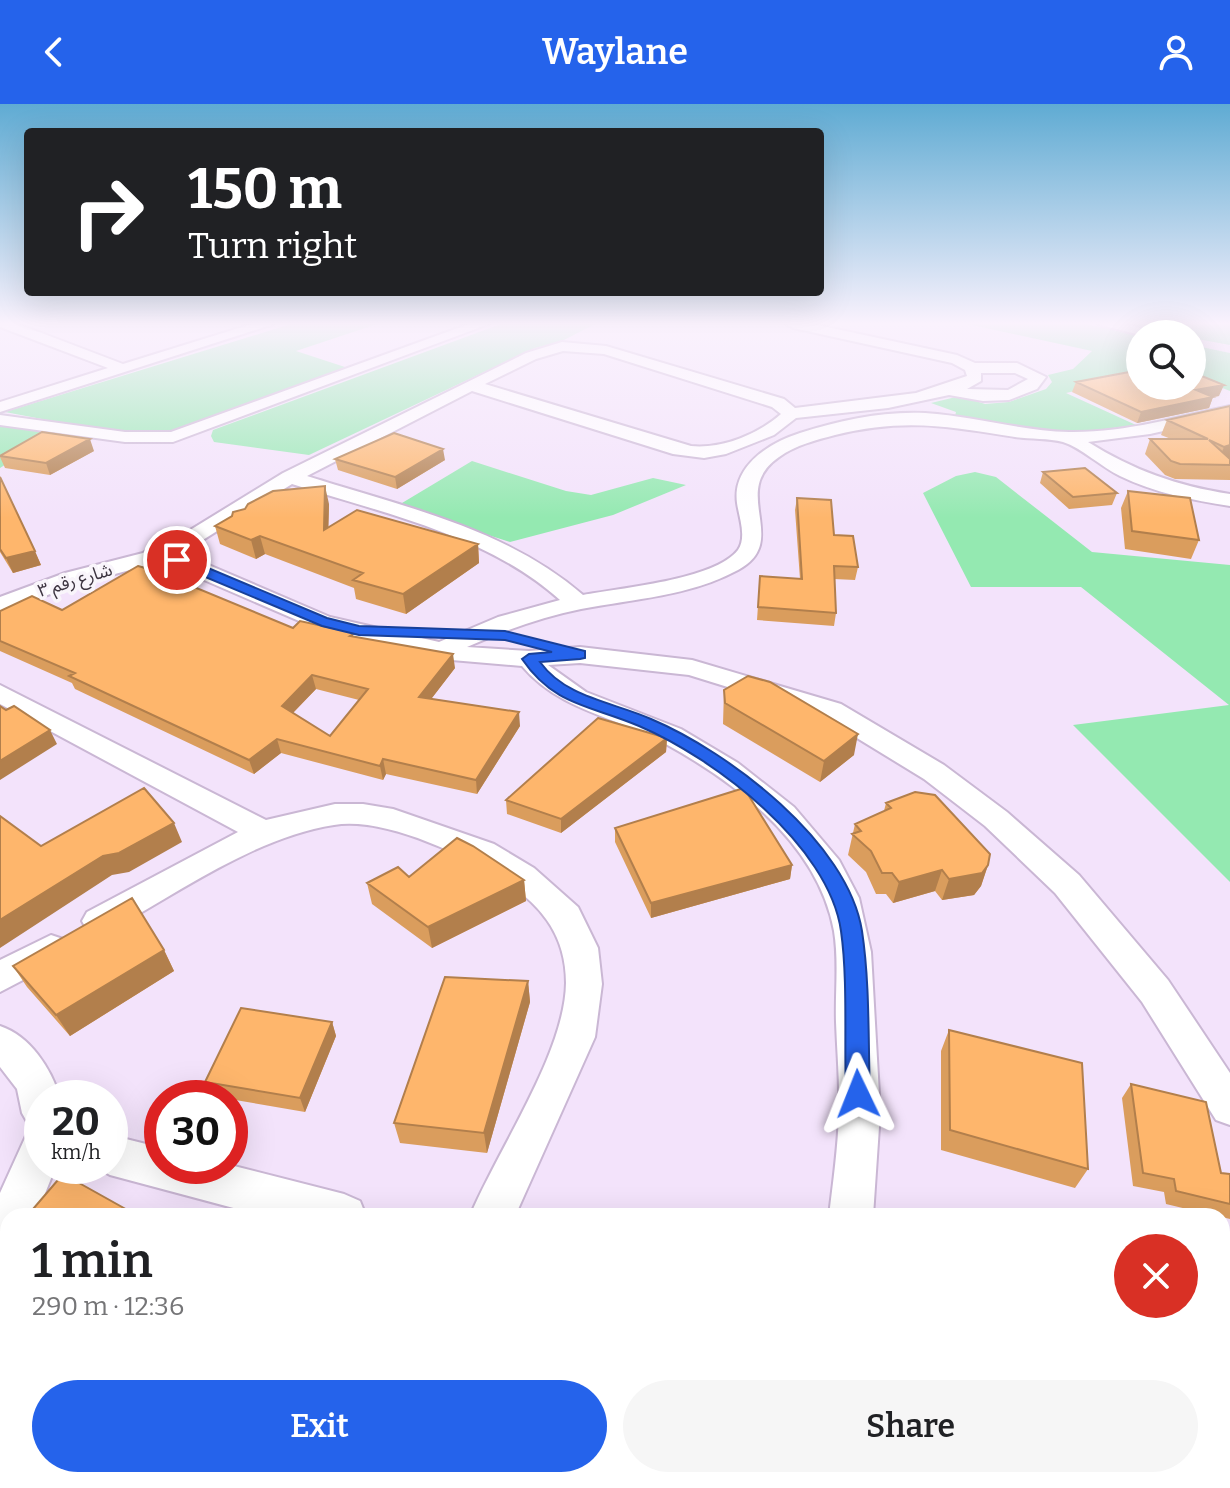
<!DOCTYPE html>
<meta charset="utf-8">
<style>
:root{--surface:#fff;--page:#f6f6f6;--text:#202124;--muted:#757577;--accent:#2563eb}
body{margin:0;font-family:Bitter,"Noto Sans Arabic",serif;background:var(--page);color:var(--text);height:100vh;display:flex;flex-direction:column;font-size:30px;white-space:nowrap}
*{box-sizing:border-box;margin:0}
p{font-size:26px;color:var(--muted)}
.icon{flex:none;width:44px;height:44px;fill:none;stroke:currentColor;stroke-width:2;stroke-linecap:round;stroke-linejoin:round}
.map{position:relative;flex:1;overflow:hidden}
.sheet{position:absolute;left:0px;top:1104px;width:1230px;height:280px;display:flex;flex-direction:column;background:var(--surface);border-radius:24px 24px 0 0;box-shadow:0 8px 32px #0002}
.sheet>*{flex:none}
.hud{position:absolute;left:24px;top:24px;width:800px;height:168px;border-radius:8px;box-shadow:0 8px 32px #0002;background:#202124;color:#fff;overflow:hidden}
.fabs{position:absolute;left:1126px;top:216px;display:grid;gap:16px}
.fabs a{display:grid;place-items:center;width:80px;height:80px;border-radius:50%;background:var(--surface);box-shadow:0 8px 32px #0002;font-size:40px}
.speed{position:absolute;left:24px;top:976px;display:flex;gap:16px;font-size:40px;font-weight:700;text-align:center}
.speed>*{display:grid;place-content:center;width:104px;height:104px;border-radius:50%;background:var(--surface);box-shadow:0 8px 32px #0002;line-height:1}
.speed small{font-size:20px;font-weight:400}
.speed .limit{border:12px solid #d22;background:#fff;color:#111}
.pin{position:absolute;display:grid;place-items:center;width:68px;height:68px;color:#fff;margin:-34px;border:4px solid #fff;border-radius:50%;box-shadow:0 2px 8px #0007}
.me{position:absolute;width:88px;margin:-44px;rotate:358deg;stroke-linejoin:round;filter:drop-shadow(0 0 6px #0008)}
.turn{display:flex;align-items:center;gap:28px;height:168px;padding:0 32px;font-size:36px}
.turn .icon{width:104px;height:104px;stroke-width:2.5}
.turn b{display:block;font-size:56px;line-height:68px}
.round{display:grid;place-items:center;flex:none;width:84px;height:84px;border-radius:42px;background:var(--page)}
.summary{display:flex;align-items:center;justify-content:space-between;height:136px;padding:0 32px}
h1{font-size:48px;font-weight:600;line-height:60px}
.action{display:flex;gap:16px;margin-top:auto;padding:16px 32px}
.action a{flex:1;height:92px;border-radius:48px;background:var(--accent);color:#fff;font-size:32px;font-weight:600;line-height:92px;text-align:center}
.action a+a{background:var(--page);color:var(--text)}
header{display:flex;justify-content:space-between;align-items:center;height:104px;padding:0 32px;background:var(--accent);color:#fff;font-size:36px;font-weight:600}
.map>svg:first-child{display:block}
</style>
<header><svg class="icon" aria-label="back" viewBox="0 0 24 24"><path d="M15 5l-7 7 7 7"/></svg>Waylane<svg class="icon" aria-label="person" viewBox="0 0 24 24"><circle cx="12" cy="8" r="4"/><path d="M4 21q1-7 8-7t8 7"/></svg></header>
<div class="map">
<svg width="1230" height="1384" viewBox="0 0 1230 1384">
<rect width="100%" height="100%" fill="#f3e3fb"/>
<path fill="#94e9b1" d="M291 220H377L296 247 348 264 167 329 110 328 5 308Z
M501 220H595L560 238 535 244 309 351 214 338 211 332 213 326 232 319Z
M967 220H1085L1140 231V272L1066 289 1136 321 1090 327H1055L955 312 956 308 931 299 960 292 985 300 1009 298 1046 285 1052 278 1048 271 1073 265 1092 247Z
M1117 220H1230V241L1192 234V230H1170Z
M1192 241 1230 249V287L1192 272Z
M0 322 54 329 0 364Z
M472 357 566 387 591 391 653 374 686 381 613 411 510 438 397 402Z
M975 368 996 373 1092 448 1230 461V778L1073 621 1229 601 1081 483H971L923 389 956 372Z"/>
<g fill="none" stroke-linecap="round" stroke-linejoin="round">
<g stroke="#cab7d4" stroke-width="4">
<path id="minor" d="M0 220H18L123 260 252 220H274L0 308V298L108 264 0 223Z
M469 220H489L173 338H125L0 321V311L125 328H171Z
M786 220H813L957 251 975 259H1017L1046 273 1037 285 1009 296 983 297 949 291 888 304 796 314 774 331 726 350 704 354 673 350 472 287 307 372C401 402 506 424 583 491 619 484 715 476 738 446 747 433 739 413 737 399 732 362 769 339 800 329 840 316 884 307 925 309 974 312 1021 327 1069 328 1124 329 1177 313 1230 302V312L1150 330 1088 338C1133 366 1177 382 1230 390V402C1192 396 1155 389 1120 372 1101 363 1082 344 1063 338 1049 334 1029 335 1015 333 946 322 904 314 835 331 816 336 796 341 779 353 728 388 792 437 738 466 690 492 634 495 581 505 541 513 503 527 467 543L529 547 580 543 692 556 841 600 944 661 1007 708 1079 771 1168 876 1230 969V1021L1216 1016 1142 898 1055 789 985 722 924 675 821 612 689 571 580 559 548 561 586 588 681 625 738 659 794 703 839 756 859 794 871 848 880 1008 873 1112H829C833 1078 838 1044 839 1009 840 979 837 948 836 918 835 888 839 857 834 827 818 740 737 679 664 639 615 612 560 607 522 562L440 555 313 523 174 463 145 462 81 479 0 508V493L65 469 143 449 154 442 169 439 283 369 526 249 562 238 606 242 784 295 795 304 916 289 967 272 965 266 952 259 793 224ZM563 247 604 250 772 303 781 310C758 330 723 345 691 342L485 280 536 255ZM981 269H1015L1028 275 1008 286 967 285 981 277ZM292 380C382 409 488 431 560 496L498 513 439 538 330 513 190 453 193 449 190 444Z
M1097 220H1126L1162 230 1140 231Z
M1192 233 1198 234V240L1192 241Z
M0 581 266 716 335 700H363L393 705 494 740 534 764 578 803 598 844 602 880 595 933 515 1112H470C498 1045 565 949 566 879 566 829 539 798 498 773 458 748 382 713 334 721 256 733 179 788 111 826L99 830 87 826 82 817 87 808 238 728 0 600Z
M51 831 63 835 69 845 63 855 0 888V856Z
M0 922C30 932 51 964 60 994H42V1062H56L36 1112H8V1133L0 1129V1089L30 1023 22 1009 17 985 0 963Z
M110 1031 162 1044V1062L230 1061 344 1090 360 1097 366 1112H263L110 1071 94 1062H110Z
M301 1376H356L352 1384H297Z
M800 1376H854V1384H800Z"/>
</g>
<use href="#minor" fill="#fff" fill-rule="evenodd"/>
</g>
<path fill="#da9d5d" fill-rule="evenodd" d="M1076 278 1219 292 1213 293 1209 304 1137 319 1072 288Z
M1230 302V376L1175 375 1165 371 1145 350 1150 335H1171L1161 331 1167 316Z
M94 347 50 371 5 364 0 353V352Z
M335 355 445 356 397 385 338 366Z
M1043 368 1117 389 1112 401 1069 405 1040 379Z
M0 373 41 461 13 469 0 448Z
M1128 387 1199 436 1191 455 1125 445 1121 404Z
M797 394 834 431 858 463 855 476 834 475 836 509 834 522 757 516 760 472 800 475 795 406Z
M329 400 328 423 478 440 479 459 406 510 356 495 354 484 265 450 256 455 220 440 215 422Z
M183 479 293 524 356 533 455 564 431 595 520 622 477 690 386 670 383 676 281 649 254 670 75 585 72 579 0 547V507L62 506ZM316 585 359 596 330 632 293 609Z
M724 586 854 651 820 678 723 620Z
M667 634 666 648 561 729 507 710 506 696Z
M886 699 988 761 981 782 974 791 942 796 935 787 893 799 886 790H876L866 768 848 751 855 720 884 707Z
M615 724 792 761 790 775 651 814 615 738Z
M409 773 524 776 526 797 432 844 372 800 367 779Z
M164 846 174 867 70 932 27 883 13 862Z
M528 877 530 898 487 1049 400 1039 394 1019Z
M332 918 336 932 305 1008 212 992 205 978Z
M949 926 1088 1065 1075 1084 941 1046V947Z
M1131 980 1221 1069 1230 1070V1115L1222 1113V1112H1216L1166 1100 1164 1088 1133 1082 1122 994Z
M8 1134V1179L0 1171V1144Z"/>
<path fill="#b27f4c" d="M1224 281 1219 292 1213 293 1209 304 1137 319 1141 308 1196 286Z
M90 335 94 347 50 371 46 359Z
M1230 341V354L1218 357 1224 343Z
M443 345 445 356 397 385 395 373Z
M325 382 329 400 328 444 324 426Z
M260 432 265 450 256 455 251 436Z
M478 440 479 459 406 510 403 490Z
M35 447 41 461 13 469 6 454Z
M453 550 455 564 422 607 419 593Z
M312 571 316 585 286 616 282 602Z
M519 608 520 622 477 690 476 676Z
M50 626 57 640 0 676V657Z
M858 630 854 651 820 678 824 657Z
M667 634 666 648 561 729V715Z
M277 635 281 649 254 670 249 656Z
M383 655 386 670 383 676 380 662Z
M174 719 182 738 129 768 112 771 0 844V816L103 752Z
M792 761 790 775 651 814V799Z
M988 761 981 782 974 791 942 796 949 775Z
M942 766 935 787 893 799 899 778Z
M524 776 526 797 432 844 428 823Z
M164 846 174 867 70 932 56 911Z
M528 877 530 898 487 1049 484 1029Z
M332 918 336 932 305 1008 300 994Z
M230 1376H255L248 1384H224Z"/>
<path fill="#feb66c" stroke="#b27f4c" stroke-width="2" fill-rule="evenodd" d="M1140 266V282H1192V268L1224 281 1196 286 1213 293 1141 308 1076 278Z
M1230 302V341L1224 343 1209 336 1230 355V361L1180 360 1171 357 1150 335H1208L1167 316Z
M42 328 90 335 46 359 0 352Z
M394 329 443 345 395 373 335 355Z
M1085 364 1117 389 1073 393 1043 368Z
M0 373 35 447 6 454 0 445Z
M325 382 324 426 357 406 478 440 403 490 353 476 363 469 260 432 251 436 215 422 232 412 233 408 245 405 248 400 273 387Z
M1128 387 1190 394 1199 436 1132 427Z
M797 394 831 396 834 431 853 432 858 463 834 462 836 509 758 503 760 472 802 475Z
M138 462 182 474 177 476 293 524 300 517 355 529 350 532 453 550 419 593 519 608 476 676 383 655 380 662 277 635 249 656 69 572 75 569 0 537V507L32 492 62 506ZM312 571 368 585 330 632 282 602Z
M748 572 770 578 858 630 824 657 725 599 724 586Z
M0 602 6 606 14 602 50 626 0 657Z
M598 614 667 634 561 715 506 696Z
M144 684 174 719 119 749 103 752 0 816V712L41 742Z
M744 684 792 761 651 799 615 724Z
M915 688 935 691 990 750 988 761 982 769 949 775 942 766 899 778 892 769H882L871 747 852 730 861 727 855 720 891 704 886 699Z
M457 734 473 742 524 776 428 823 367 779 398 763 409 773Z
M132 794 164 846 56 911 13 862Z
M445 873 528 877 484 1029 394 1019Z
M241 904 332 918 300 994 205 978Z
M949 926 1082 959 1088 1065 950 1026Z
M1131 980 1206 998 1221 1069 1230 1070V1100L1176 1087 1174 1075 1143 1069Z
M63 1070 138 1112H27Z
M8 1134V1173L0 1167V1144Z
M128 1376H230L224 1384H135Z
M426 1376H651L668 1384H423Z"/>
<linearGradient id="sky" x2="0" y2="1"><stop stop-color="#5fabd3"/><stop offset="0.53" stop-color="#faf2fd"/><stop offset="1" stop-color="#faf2fd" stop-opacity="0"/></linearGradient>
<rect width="1230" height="414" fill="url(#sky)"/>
<path fill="#2563eb" stroke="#184099" stroke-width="2" d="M172 453H182L327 514 359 522 505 527 585 547V554L580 555 540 558C566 594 613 598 651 615 729 648 848 738 862 827 870 880 868 937 870 990L867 998 858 1001 850 998 846 990C844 939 848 876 841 827 829 741 714 654 639 622 590 601 554 602 522 555L529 550 552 548 505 536 359 531 322 522 172 459Z"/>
<g text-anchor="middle" stroke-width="7" stroke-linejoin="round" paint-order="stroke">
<g font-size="18" fill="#3d3541" stroke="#f9f5fb">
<text transform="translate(75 476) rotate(-17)" y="6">شارع رقم ٣</text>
</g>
</g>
</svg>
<div class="fabs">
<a><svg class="icon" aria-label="search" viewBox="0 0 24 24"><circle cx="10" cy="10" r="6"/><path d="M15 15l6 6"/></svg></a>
</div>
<div class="speed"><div>20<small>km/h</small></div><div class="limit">30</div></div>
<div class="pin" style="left:177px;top:456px;background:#d93025"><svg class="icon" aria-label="arrive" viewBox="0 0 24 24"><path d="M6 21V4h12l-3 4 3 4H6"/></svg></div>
<svg class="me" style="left:858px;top:990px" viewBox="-20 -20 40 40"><path d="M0-17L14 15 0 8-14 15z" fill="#2563eb" stroke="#fff" stroke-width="4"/></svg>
<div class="hud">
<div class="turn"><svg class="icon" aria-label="right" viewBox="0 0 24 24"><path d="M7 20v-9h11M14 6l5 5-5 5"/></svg><div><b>150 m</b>Turn right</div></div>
</div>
<section class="sheet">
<div class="summary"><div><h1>1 min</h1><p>290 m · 12:36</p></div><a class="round" style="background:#d93025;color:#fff"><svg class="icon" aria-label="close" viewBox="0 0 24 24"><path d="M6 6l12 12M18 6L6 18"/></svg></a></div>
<div class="action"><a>Exit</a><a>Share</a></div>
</section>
</div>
